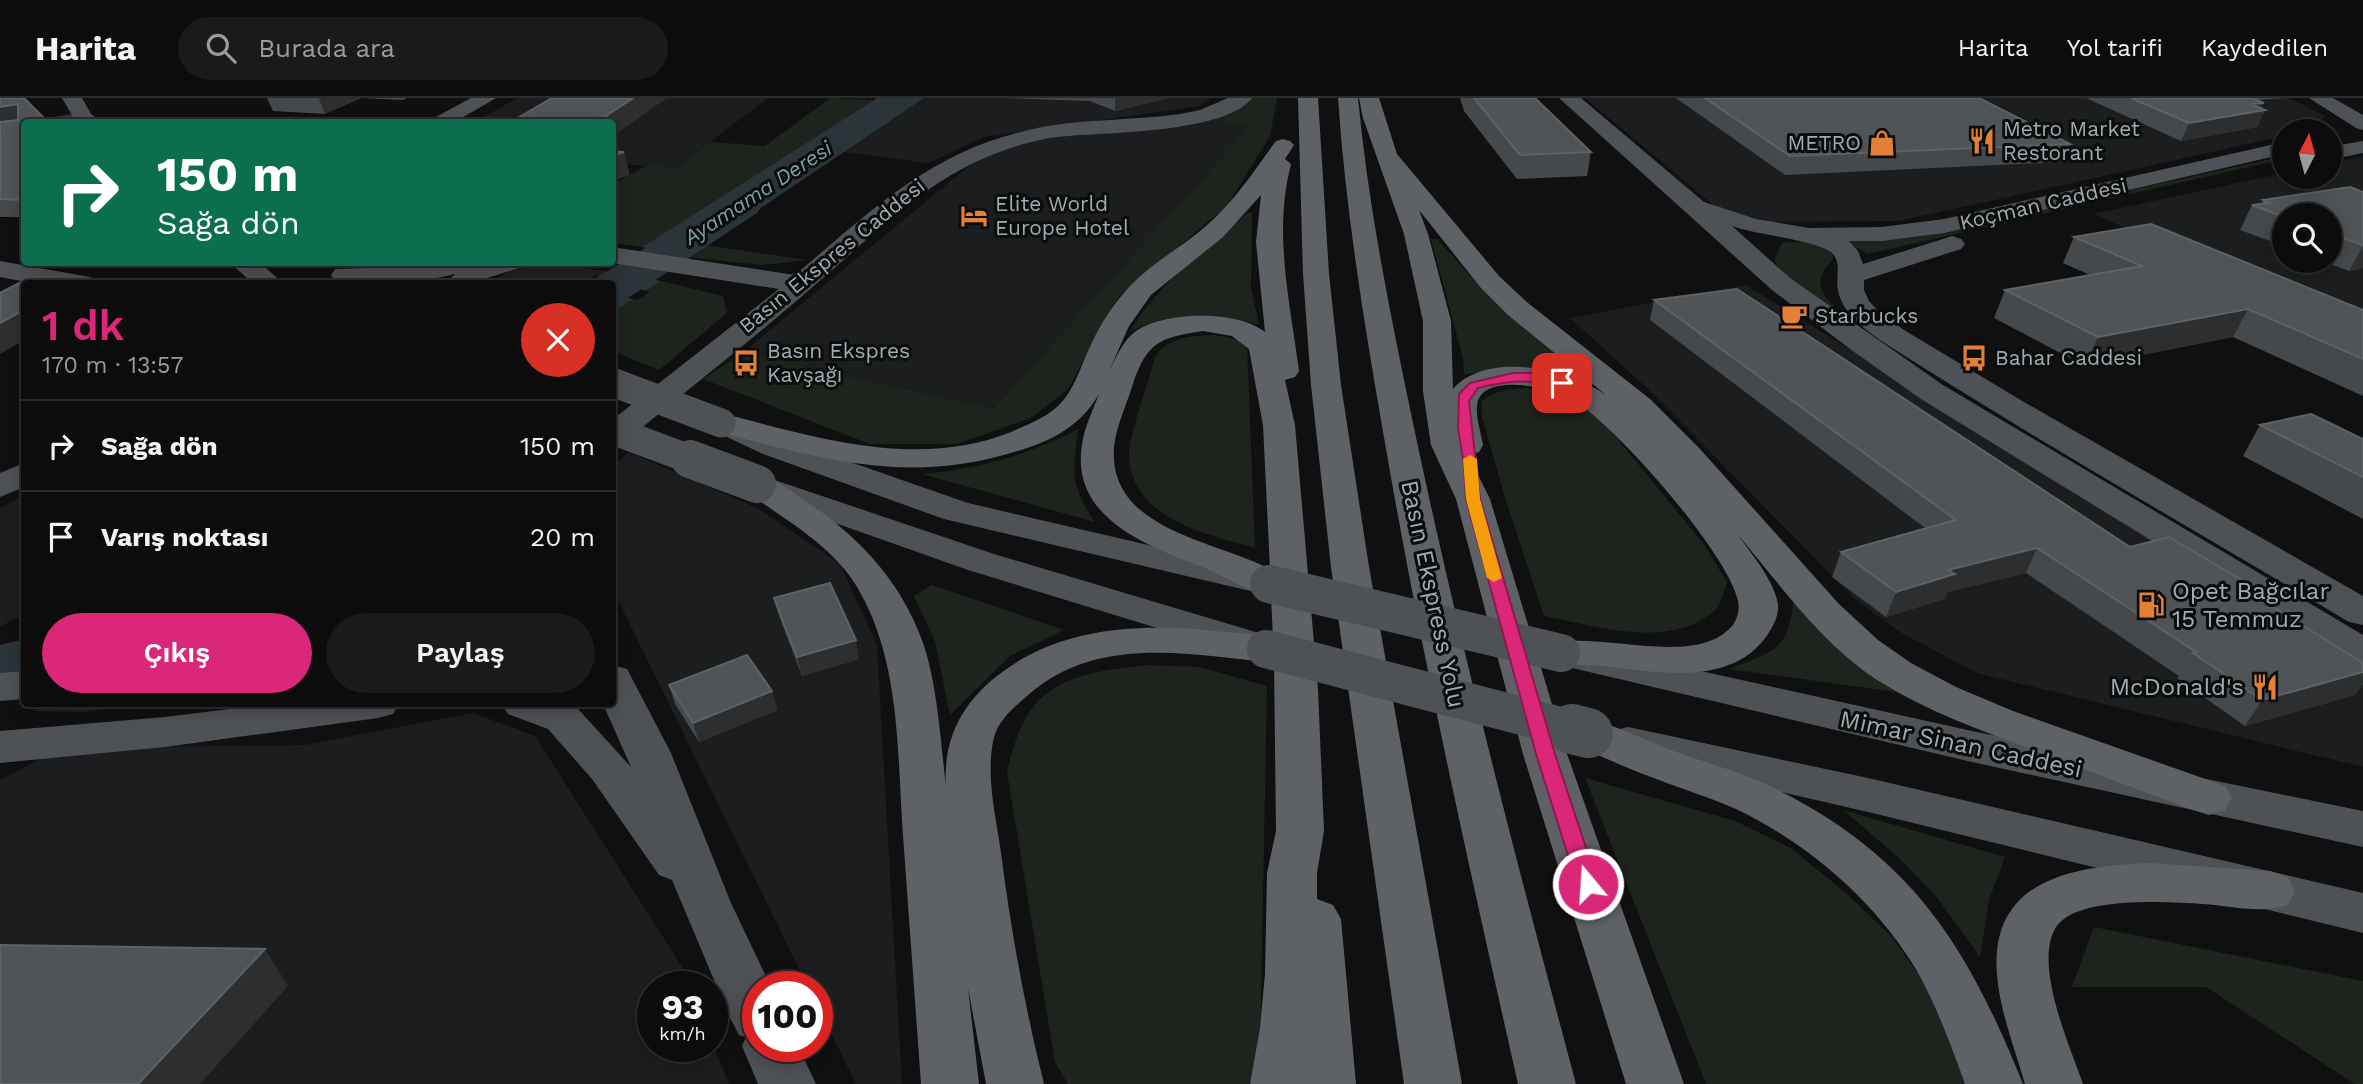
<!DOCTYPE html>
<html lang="tr">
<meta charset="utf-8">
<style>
:root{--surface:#0c0c0d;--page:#1a1a1b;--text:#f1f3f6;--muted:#9a9b9d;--line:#2c2c2e;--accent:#db2777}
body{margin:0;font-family:"Work Sans",sans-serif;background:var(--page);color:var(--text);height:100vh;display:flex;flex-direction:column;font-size:26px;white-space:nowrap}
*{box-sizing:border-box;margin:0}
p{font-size:23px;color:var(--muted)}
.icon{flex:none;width:38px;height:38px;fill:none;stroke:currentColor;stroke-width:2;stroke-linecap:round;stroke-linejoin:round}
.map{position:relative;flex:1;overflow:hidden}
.side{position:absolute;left:21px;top:182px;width:595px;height:427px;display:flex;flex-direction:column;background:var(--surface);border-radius:7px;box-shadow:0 4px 18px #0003,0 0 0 2px var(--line)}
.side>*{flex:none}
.guide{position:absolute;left:21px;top:21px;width:595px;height:147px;border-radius:7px;box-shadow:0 4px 18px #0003,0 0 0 2px var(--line);background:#0b6e4f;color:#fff;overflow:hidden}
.needle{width:46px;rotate:6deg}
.fabs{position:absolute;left:2272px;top:21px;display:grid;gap:14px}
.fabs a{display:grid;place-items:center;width:70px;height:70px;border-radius:50%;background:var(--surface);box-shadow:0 4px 18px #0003,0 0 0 2px var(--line);font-size:35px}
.speed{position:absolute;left:637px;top:873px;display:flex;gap:14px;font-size:35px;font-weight:700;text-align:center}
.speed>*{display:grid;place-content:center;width:91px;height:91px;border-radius:50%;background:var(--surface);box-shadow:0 4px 18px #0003,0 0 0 2px var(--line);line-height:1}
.speed small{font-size:18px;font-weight:400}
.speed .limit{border:10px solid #d22;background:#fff;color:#111}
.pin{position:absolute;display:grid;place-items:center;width:60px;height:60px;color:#fff;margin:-30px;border-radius:14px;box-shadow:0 4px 10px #0006}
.me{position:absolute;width:77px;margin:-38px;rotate:342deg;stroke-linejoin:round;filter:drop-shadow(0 0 5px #0008)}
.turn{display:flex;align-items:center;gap:24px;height:147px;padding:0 21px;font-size:32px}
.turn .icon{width:91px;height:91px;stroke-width:2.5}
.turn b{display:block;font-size:49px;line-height:60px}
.round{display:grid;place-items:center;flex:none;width:74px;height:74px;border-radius:37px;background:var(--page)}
.headline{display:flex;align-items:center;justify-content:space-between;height:119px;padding:0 21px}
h1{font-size:42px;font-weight:600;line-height:52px;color:var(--accent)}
.primary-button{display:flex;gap:14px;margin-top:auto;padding:14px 21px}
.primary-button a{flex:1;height:80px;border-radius:42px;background:var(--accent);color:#fff;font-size:28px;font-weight:600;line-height:80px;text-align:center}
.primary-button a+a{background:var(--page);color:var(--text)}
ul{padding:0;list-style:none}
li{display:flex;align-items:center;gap:21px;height:91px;padding:0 21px;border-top:2px solid var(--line)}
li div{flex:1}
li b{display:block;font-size:26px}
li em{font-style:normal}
header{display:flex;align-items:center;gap:42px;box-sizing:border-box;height:98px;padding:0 35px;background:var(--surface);border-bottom:2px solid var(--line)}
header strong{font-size:33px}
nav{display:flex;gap:38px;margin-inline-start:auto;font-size:24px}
.search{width:490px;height:63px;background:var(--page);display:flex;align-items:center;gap:18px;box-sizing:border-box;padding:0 24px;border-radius:38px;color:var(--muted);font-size:26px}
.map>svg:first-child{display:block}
</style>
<header>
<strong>Harita</strong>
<div class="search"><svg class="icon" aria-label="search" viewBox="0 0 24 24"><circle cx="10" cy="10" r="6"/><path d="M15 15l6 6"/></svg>Burada ara</div>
<nav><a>Harita</a><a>Yol tarifi</a><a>Kaydedilen</a></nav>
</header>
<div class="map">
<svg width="2363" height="986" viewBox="0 0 2363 986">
<rect width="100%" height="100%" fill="#101011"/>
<path fill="#1c1d1e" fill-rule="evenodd" d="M517 0H768L677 69 613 66 612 24H475Z
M924 0H1210L1200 8 984 39 928 65 843 54Z
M1585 0H2289L2326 18 2305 33H2284V38L1899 123 1769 124 1717 110Z
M1209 21 1252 28 994 310 742 255 969 68 1028 39Z
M2363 58V233L2093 116 2284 75V79H2329V65ZM2284 117H2329V163H2284Z
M1746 187 2363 568V669L1977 575 1900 534 1856 502 1646 289 1570 220Z
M629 354 757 410 840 466 877 547 902 986H856L817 907V889H808L613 492V368Z
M24 396V516L0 529V411Z
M473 615 535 638 682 869 691 889H653V948H712V943L729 986H0V682L61 650 305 647Z"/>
<path fill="#1d241d" d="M830 0 874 2 642 149 613 145V86L648 67 677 69 710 44 765 48Z
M1250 0H1277L1270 38 1227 108 1119 198 1068 291 1031 320 956 346H870L703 281 742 255 994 310 1251 28 1209 21Z
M2284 58V61L1868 156 1840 141 1887 142 1924 138Z
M1247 115H1252L1251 190 1259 227C1215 214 1173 216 1130 233 1161 182 1204 154 1247 115Z
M1431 141H1437L1488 197 1595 286C1547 271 1513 266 1464 277L1463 260Z
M1796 144 1821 147 1833 155V161C1810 185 1821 196 1843 216 1821 210 1784 182 1774 162L1782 145Z
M705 147 807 162 761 167 688 159Z
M548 166 608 173 589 185 485 186 513 172Z
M661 183 723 198 727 215 659 272 613 253V214Z
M1215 237 1235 241 1247 247 1255 450C1206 436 1132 421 1129 358 1128 340 1150 280 1155 259 1169 238 1192 238 1215 237Z
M1528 290 1555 294 1578 304 1602 322 1703 445 1727 484C1724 493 1721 508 1714 513 1668 552 1596 528 1544 518L1506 403 1482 319 1481 304C1496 292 1509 291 1528 290Z
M1078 331C1073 376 1069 385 1095 424L922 376C978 371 1029 357 1078 331Z
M932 487 1064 532 1010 558 950 617 935 543 914 498Z
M1794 500 1903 595 1729 571C1776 553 1788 553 1794 500Z
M1147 567 1199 569 1267 588 1260 956 1250 986H1068L1055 964 1007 674C1026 586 1064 576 1147 567Z
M42 606H146L83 614 33 613Z
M1585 680 1735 723 1792 751 1847 796 1891 838 1934 898 1965 986H1706Z
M1843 712 2005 759 1989 802 1980 859 1936 798 1896 757Z
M2094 829 2363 883V986H2355L2206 889H2072Z"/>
<path fill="#2b3539" d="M877 0H924L688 159 642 149Z
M608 173 661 183 613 214 612 186H589Z"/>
<path fill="#101011" d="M599 174 597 179 650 194 637 202 613 196 612 186H585Z"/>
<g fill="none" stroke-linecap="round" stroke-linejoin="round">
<path fill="#2b3539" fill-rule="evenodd" d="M743 95 757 99 763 107 757 115 628 200 612 203V186H593L596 180 729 99Z
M24 541V595L0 602V547Z"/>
<path fill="#323336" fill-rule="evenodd" d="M83 14 90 16 93 20 90 24H46L49 20Z"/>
<path fill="#4e5155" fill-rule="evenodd" d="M62 0H82L91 16 102 24H76Z
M471 0H496L455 24H431L434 20Z
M1228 0H1252C1225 36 1101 34 1057 39 1040 41 1022 46 1005 52 926 79 871 140 808 193 748 245 685 294 623 345L612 348V322L779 191 612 165V149L795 177C878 107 936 48 1048 28 1091 21 1136 22 1180 16L1200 12Z
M1559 0H1581L1704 104 1756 121 1809 130 1882 129 1944 121 2284 44V56L1944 135 1882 143H1849L1858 153 1863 166 1943 141 1952 138 1961 141 1965 146 1961 151 1864 182V192L1869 203 1881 216 1904 232 2024 304 2363 498V527L2349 524C2194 432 2038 343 1886 246 1867 233 1842 216 1838 192 1835 180 1842 167 1833 156 1822 143 1752 136 1732 128L1790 180 1943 287 2363 537V568L2349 564 1921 301 1850 251 1772 192Z
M2309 0H2333L2363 17V32L2356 30Z
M2363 43V55L2329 62V49Z
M0 163 84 178 93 180 97 186H37L0 179Z
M229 164H259L284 186H254Z
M439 164H527L523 169 484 181 477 186H445L455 176C418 185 372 192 335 183L331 177 335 171 407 169Z
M725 316 787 342 968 405 1277 477 1282 485 1277 493 1263 496 944 421 763 356 714 333 709 326 714 319Z
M24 365V389L0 399V375Z
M757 376 994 456 1269 538 1275 547 1269 556 1255 560 968 472 745 393 740 386 745 379Z
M1583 547 1972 633 2363 713V749L1972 664 1568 569 1562 560 1568 551Z
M612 567 627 571 671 655 731 805 771 889H758V948H798L816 986H758L742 948 746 939 739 937 730 920 672 782 659 777 592 681 548 631 508 616 502 606H565L578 611 631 669 603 606H612Z
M24 573V601L0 603V575Z
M270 606H399L393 616 378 620 165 649 0 665V633L165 619Z
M1628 629 1868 680 2363 795V835L1868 714 1612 655 1606 644 1612 633Z"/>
<path fill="#5e6267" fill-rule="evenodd" d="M1298 0H1318L1329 176 1341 287 1369 469 1462 986H1404L1331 469 1311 287 1303 176Z
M1338 0H1358C1369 116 1393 230 1417 344 1463 560 1519 773 1576 986H1518C1470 773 1422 560 1385 345 1365 231 1346 116 1338 0Z
M1359 0H1379L1397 56 1499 178 1528 205 1650 301 1700 351 1839 506 1878 542 1911 565 1956 589 2013 613 2225 688 2232 700 2225 712 2209 717 2193 712C2139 692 2086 672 2033 652 1982 633 1929 614 1882 585 1824 549 1782 489 1738 437 1752 457 1774 482 1778 506 1779 517 1774 527 1768 536 1733 589 1658 575 1605 568 1585 566 1566 569 1547 564L1541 555 1547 546C1600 532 1695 571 1732 528 1737 522 1740 512 1738 503 1728 455 1613 324 1570 300 1552 290 1492 276 1479 300 1473 312 1481 334 1483 347L1479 354 1468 357 1490 401 1567 656 1684 986H1626L1523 656 1456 401 1431 347 1423 293V223L1404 136 1363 20ZM1419 112 1481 190 1508 217 1606 297C1570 271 1487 252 1453 291L1451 223 1428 136Z
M1283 41 1290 43 1294 47 1285 61 1291 66C1273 136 1290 203 1299 273L1295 279 1285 282 1295 327 1318 591 1324 733 1317 775V801L1333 807 1341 821 1356 986H1250L1260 930 1265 876 1267 775 1276 733 1274 562 1266 564C1184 555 1093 538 1027 598 1014 609 999 622 994 639 985 677 996 718 1001 755 1011 833 1025 910 1044 986H986L968 890 979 986H921C915 903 909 820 903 737 897 655 901 562 857 489 833 448 783 420 745 393L740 386 745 379C769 373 787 391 807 404 858 438 900 482 922 542 937 583 941 645 946 690 943 646 958 611 992 582 1055 529 1136 525 1215 533 1234 535 1255 535 1273 540L1271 497C1251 496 1223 477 1202 469 1148 448 1070 420 1082 347 1084 330 1093 312 1099 296 1080 329 1050 344 1014 354 904 388 816 359 710 332L705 325 710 318 721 315C815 339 917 372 1011 334 1029 326 1048 319 1061 305 1075 290 1081 267 1090 249 1100 226 1114 205 1131 187 1153 164 1182 149 1206 128 1234 104 1254 73 1276 43ZM1261 97 1256 144 1265 234C1238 212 1165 213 1136 233 1123 242 1116 260 1109 273L1129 228 1151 197 1223 139ZM1203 233 1232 238 1249 251 1263 327 1270 471C1214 442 1108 432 1114 349 1116 330 1125 310 1131 292 1146 245 1157 240 1203 233Z
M1588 620C1621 629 1651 645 1682 656 1716 668 1751 677 1782 694 1915 762 1969 852 2023 986H1965C1951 947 1937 909 1917 873 1876 804 1809 746 1736 711 1709 699 1679 690 1651 679 1624 669 1599 657 1572 646L1566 635 1572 624Z
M2150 765 2270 773 2288 779 2295 793 2288 807C2260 816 2232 808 2203 806 2170 804 2073 797 2055 831 2034 869 2070 948 2083 986H2025C2015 951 2000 914 1997 877 1989 780 2075 768 2150 765Z"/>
<path stroke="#4e5155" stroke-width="29" d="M612 284 721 325
M612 332 695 363"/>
<path stroke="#4e5155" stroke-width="38" d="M690 361 757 386
M1269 486 1561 555
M1266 551 1579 633"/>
<path stroke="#4e5155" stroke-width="50" d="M1572 631 1588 635"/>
</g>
<path fill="#46494c" d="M0 0 24 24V119H0Z
M267 0H407L403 2 361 0 325 16 273 13Z
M1003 0H1168L1115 13 1090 3Z
M1460 0H1535L1591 54 1587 78 1517 81 1464 13Z
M1676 0H1979L2070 46 2063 64 1785 77Z
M2086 0H2289L2256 2 2261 10 2265 12 2257 29 2181 43Z
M2363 94V170L2349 173 2322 163H2329V117H2284V148L2240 132 2252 107 2261 106 2263 102Z
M2074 139 2363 212V298L2233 239 2085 268 1994 220 2005 192 2090 177 2063 165Z
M1654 202 2130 449 2266 505 2363 574V586L2355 597 2245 628 2177 580 2179 578 2026 475 1947 494 1944 501 1886 519 1832 479 1841 454 1925 430 1650 222Z
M2260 327 2363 341V421L2243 358Z
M774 500 859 561 802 578 779 518Z
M669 587 772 593 777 612 699 644 675 606Z"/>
<path fill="#2c2e30" d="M321 0H361L325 16 319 1Z
M633 0H667L612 39V24H597Z
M1115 0H1168L1115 13Z
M2264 5 2260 13 2265 12 2257 29 2181 43 2189 25 2251 6Z
M18 6 26 22 0 26V9Z
M624 54 630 77 612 83V58Z
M2363 148V170L2349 173Z
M2248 211 2233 239 2085 268 2098 239Z
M24 212V242L0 256V225Z
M2037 450 2026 475 1947 494 1944 501 1886 519 1896 494 1948 472Z
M2270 499 2254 523 2260 501Z
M856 542 859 561 802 578 797 559Z
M2363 574V586L2355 597 2245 628 2262 602Z
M772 593 777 612 699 644 693 625Z
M265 851 288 888 200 986H138Z"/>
<path fill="#505457" stroke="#5d6265" stroke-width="2" d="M0 0H24L48 24H24V102L0 101V24L18 22V6L0 9Z
M552 0H633L597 24H511Z
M1474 0H1535L1591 54 1520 57Z
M1705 0H1979L2070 46 1790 58Z
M2131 0H2252L2264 5 2251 6 2265 12 2189 25Z
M612 53 624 54 612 58Z
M2350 89 2363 94V147L2329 135V117H2284V119L2252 107 2269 105 2263 102Z
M2151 126 2363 212V261L2248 211 2098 239 2005 192 2142 168 2074 139Z
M29 180 32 186H24V212L0 225V195Z
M1737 191 2130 449 2169 439 2270 499 2260 501 2363 565V574L2262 602 2193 555 2196 554 2037 450 1948 472 1955 476 1896 494 1841 454 1956 422 1654 202Z
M2311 316 2363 341V379L2260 327Z
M830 485 856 542 797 559 774 500Z
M747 557 772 593 693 625 669 587Z
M0 847 265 851 138 986H0Z"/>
<path fill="#db2777" stroke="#8e194d" stroke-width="2" d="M1513 275H1536L1568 285 1562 289C1529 281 1511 282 1478 290L1469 303 1480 401 1555 656 1598 786 1595 792 1588 794 1580 792 1577 786 1536 656 1466 401 1464 368 1458 330 1459 296 1470 285Z"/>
<path fill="#f59e0b" d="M1470 357 1477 361 1480 401 1502 480 1494 484 1487 480 1466 401 1463 361Z"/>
<defs>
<g id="restaurant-bare" transform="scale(2.1)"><path d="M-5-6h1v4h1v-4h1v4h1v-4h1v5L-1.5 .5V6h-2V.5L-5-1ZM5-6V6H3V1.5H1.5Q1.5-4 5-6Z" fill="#e47f36" stroke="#0b0c0c" stroke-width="2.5" paint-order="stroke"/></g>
<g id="shop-bare" transform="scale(2.1)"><path d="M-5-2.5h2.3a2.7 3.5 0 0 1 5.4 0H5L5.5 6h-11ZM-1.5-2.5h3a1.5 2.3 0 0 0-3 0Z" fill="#e47f36" stroke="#0b0c0c" stroke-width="2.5" paint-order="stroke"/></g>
<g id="hotel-bare" transform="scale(2.1)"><path d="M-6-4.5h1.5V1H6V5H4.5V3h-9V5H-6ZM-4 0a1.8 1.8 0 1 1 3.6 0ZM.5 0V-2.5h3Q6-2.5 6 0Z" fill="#e47f36" stroke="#0b0c0c" stroke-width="2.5" paint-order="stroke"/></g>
<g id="cafe-bare" transform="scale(2.1)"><path d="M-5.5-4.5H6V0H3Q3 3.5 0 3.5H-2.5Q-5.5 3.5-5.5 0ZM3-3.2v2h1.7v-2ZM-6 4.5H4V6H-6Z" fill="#e47f36" stroke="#0b0c0c" stroke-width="2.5" paint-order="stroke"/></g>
<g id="bus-bare" transform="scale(2.1)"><path d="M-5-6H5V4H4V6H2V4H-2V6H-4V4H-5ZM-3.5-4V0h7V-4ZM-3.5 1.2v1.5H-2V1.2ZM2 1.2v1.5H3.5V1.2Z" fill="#e47f36" stroke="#0b0c0c" stroke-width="2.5" paint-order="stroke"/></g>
<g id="fuel-bare" transform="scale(2.1)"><path d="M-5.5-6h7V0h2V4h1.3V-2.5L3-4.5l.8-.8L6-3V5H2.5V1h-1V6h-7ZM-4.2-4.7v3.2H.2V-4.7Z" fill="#e47f36" stroke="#0b0c0c" stroke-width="2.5" paint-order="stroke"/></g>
</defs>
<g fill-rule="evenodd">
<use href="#restaurant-bare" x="1982" y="43"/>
<use href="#shop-bare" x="1882" y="45"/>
<use href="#hotel-bare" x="974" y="118"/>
<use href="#cafe-bare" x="1794" y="218"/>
<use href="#bus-bare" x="1974" y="260"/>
<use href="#bus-bare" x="746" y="265"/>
<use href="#fuel-bare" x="2151" y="507"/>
<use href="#restaurant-bare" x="2265" y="589"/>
</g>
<g text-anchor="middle" stroke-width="6" stroke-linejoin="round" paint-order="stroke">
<g font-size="21" fill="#a2abb1" stroke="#0b0c0c" text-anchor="start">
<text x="2003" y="38">Metro Market<tspan x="2003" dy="24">Restorant</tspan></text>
<text x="1861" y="52" text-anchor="end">METRO</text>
<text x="995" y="113">Elite World<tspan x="995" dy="24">Europe Hotel</tspan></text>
<text x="1815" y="225">Starbucks</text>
<text x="767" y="260">Basın Ekspres<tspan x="767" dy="24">Kavşağı</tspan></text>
<text x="1995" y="267">Bahar Caddesi</text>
</g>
<g font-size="21" font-style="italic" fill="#7ba0ab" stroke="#0b0c0c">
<text transform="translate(758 95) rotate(-33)" y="7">Ayamama Deresi</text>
</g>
<g font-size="21" fill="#a2abb1" stroke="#0b0c0c">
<text transform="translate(2043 106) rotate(-13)" y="7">Koçman Caddesi</text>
<text transform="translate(832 158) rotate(-39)" y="7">Basın Ekspres Caddesi</text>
</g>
<g font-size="24" fill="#a2abb1" stroke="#0b0c0c" text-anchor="start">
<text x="2172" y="501">Opet Bağcılar<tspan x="2172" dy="28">15 Temmuz</tspan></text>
<text x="2244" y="597" text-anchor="end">McDonald's</text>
</g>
<g font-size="24" fill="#a2abb1" stroke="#0b0c0c">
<text transform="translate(1433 496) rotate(78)" y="8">Basın Ekspress Yolu</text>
<text transform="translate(1961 646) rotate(12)" y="8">Mimar Sinan Caddesi</text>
</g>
</g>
</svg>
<div class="fabs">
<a><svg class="needle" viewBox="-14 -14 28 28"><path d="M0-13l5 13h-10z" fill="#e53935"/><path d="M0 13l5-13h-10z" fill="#9a9b9d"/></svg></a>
<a><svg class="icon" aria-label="search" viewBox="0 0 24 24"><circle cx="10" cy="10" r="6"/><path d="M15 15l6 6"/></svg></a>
</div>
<div class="speed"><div>93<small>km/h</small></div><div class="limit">100</div></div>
<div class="pin" style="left:1562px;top:285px;background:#d93025"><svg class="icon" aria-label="arrive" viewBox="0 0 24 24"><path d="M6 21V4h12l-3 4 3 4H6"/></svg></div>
<svg class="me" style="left:1588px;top:786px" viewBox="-20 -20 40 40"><circle r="17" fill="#db2777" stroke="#fff" stroke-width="3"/><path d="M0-11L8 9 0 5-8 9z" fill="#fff"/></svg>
<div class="guide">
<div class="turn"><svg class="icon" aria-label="right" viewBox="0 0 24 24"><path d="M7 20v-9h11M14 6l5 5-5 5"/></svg><div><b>150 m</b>Sağa dön</div></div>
</div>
<section class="side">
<div class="headline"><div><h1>1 dk</h1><p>170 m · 13:57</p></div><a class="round" style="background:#d93025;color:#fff"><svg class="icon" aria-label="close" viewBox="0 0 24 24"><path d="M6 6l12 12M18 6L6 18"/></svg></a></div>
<ul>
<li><svg class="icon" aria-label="right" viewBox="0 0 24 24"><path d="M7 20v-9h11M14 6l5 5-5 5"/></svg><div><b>Sağa dön</b></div><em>150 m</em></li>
<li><svg class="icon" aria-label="arrive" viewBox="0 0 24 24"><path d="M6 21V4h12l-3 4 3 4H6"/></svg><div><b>Varış noktası</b></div><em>20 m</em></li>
</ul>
<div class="primary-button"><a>Çıkış</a><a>Paylaş</a></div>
</section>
</div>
